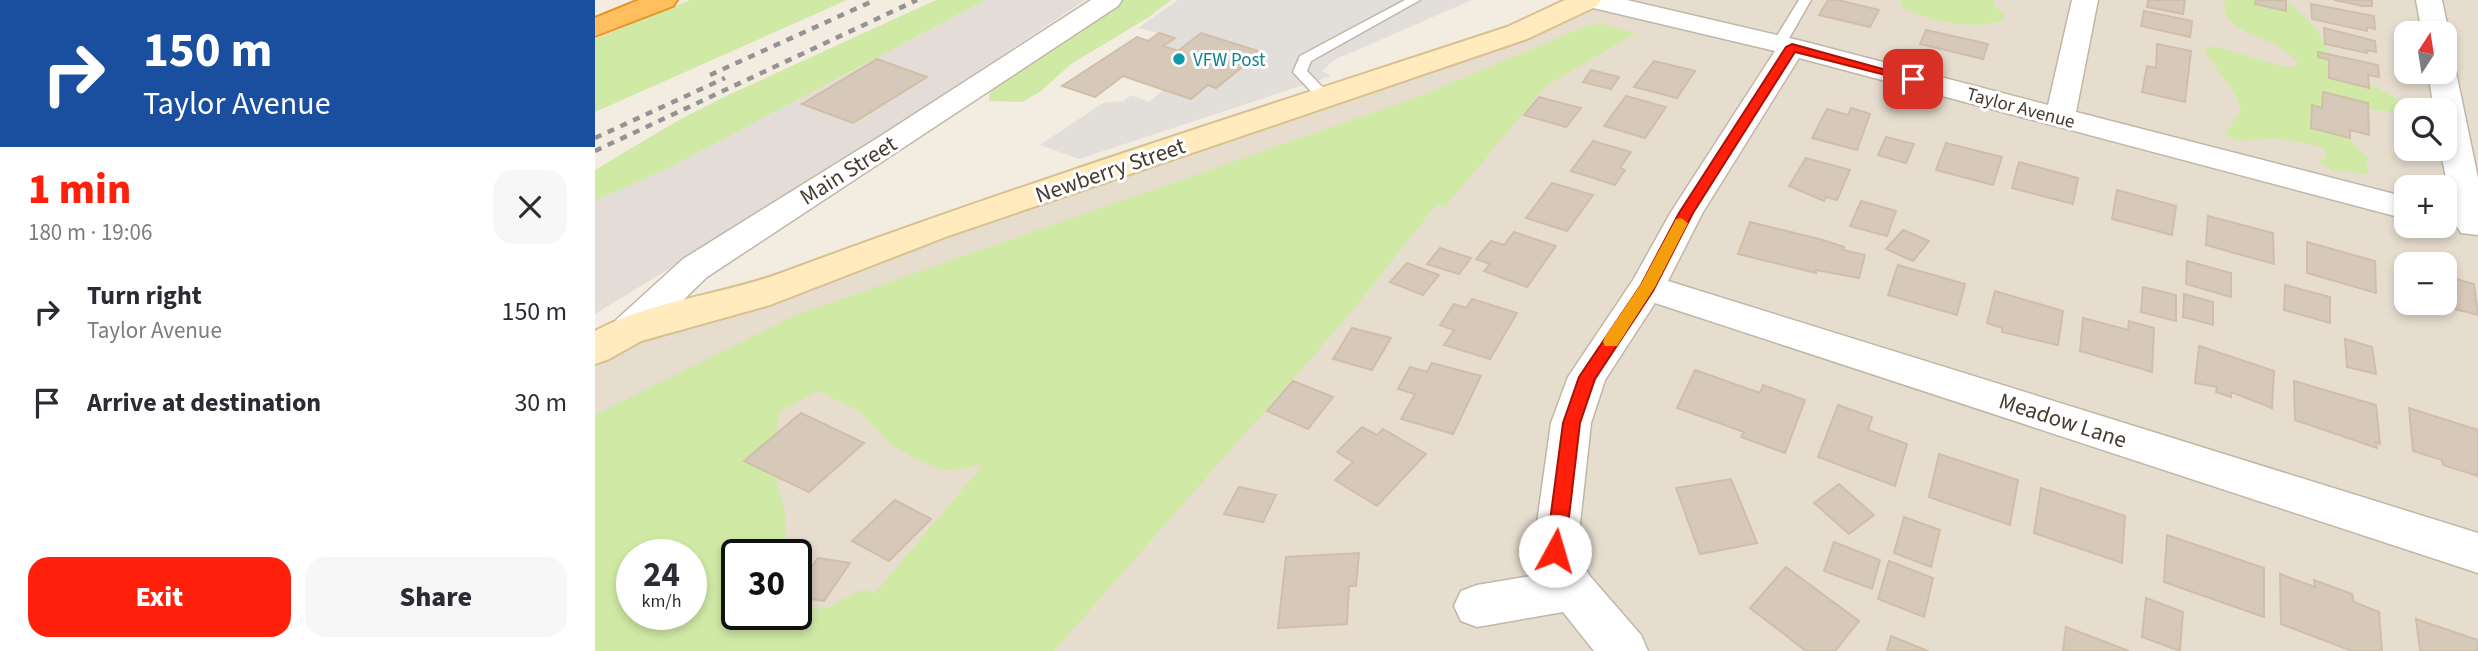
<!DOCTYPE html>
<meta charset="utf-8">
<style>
:root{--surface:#fff;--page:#f7f7f7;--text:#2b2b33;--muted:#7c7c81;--accent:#ff1f0b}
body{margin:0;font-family:"Source Sans 3",sans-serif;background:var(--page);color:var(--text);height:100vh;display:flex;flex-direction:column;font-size:26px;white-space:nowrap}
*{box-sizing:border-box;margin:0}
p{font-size:23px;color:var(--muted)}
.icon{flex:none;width:38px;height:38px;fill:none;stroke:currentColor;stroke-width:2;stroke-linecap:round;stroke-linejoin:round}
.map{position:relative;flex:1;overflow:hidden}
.panel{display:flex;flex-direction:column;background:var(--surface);width:595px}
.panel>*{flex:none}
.guide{background:#1a4fa0;color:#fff;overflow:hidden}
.needle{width:46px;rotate:12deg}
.buttons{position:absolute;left:1799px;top:21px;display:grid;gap:14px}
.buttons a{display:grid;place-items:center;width:63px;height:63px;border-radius:14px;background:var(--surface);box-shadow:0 4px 10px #0003;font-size:35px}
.speed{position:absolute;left:21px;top:539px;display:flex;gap:14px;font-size:35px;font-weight:700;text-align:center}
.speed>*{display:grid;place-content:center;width:91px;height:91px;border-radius:50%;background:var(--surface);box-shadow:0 4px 10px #0003;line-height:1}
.speed small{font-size:18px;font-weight:400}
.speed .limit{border:4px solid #111;border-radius:10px;background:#fff;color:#111}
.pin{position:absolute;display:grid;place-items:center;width:60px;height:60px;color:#fff;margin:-30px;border-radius:14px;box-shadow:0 4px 10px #0006}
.me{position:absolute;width:77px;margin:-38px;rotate:6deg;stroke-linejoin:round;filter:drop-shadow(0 0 5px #0008)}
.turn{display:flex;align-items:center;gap:24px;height:147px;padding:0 28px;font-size:32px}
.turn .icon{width:91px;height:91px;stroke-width:2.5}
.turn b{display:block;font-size:49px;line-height:60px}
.round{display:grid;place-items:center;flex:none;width:74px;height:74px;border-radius:21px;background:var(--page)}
.head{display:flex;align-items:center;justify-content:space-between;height:119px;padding:0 28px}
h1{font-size:42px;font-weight:800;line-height:52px;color:var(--accent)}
.button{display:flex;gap:14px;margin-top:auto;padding:14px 28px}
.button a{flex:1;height:80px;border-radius:21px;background:var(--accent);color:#fff;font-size:28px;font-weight:800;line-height:80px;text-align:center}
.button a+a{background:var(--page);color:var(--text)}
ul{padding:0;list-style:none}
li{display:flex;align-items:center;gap:21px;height:91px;padding:0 28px}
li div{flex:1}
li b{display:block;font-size:26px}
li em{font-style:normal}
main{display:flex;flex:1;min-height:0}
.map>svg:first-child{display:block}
</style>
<main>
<section class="panel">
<div class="guide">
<div class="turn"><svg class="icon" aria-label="right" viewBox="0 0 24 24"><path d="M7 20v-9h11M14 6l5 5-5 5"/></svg><div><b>150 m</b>Taylor Avenue</div></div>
</div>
<div class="head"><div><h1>1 min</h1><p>180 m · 19:06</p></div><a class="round"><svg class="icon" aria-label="close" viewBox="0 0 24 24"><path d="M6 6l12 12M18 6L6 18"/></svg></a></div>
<ul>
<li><svg class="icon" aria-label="right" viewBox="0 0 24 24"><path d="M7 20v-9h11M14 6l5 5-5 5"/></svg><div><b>Turn right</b><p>Taylor Avenue</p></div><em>150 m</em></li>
<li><svg class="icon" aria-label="arrive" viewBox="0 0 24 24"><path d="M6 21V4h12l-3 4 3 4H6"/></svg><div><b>Arrive at destination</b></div><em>30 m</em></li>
</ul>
<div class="button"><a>Exit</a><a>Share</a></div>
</section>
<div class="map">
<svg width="1883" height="651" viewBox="0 0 1883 651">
<rect width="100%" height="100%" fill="#f2ece1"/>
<path fill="#e7ddcf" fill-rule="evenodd" d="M992 0H1883V651H0V349ZM1811 33H1850V72H1811ZM1811 110H1850V149H1811ZM1811 187H1850V226H1811ZM1811 264H1850V303H1811ZM37 555H96V614H37ZM142 555H201V614H142Z"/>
<path fill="#e4ddd7" d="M391 0H490L232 172 0 314V201L74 168Z"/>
<path fill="#d0eaa6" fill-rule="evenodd" d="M95 0H252L0 112V39Z
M341 0H391L74 168 0 201V170L82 121 131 96Z
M528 0H576L554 17 476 64 445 92 427 102 394 101V94L418 72 467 43Z
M1305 0H1399L1400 7 1408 13V20C1377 31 1337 22 1308 8Z
M1630 0H1692L1720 27 1743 67 1810 103 1808 109 1799 112 1767 109 1750 125 1760 146 1774 158 1771 165 1775 174 1735 170 1724 162 1731 157 1729 147 1681 138 1643 141 1630 134 1646 110C1641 88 1621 72 1609 50L1619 46 1686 66 1696 67 1704 64C1695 54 1683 46 1671 40 1654 32 1624 25 1630 0Z
M1006 24 1041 33 950 87 850 207 842 204 750 320 459 651H0V415L203 314 820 98 994 25ZM223 391 264 411 297 445 319 458 348 471 388 465 279 594 269 589 231 608 201 611V614H142V555H190V512L175 458 186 411ZM37 555H96V614H37Z"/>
<path fill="#e2deda" d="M583 0H877L739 60 727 71 736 76 484 159 445 145 508 103 528 101 536 95 554 102 568 90 596 99 613 85 621 88 665 52 606 34 583 51 568 46 579 37 543 28Z"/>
<path fill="#d7c9b9" stroke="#d0bea9" stroke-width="2" d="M1233 0H1243L1284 10 1275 27 1224 15Z
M1553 0H1590L1588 14 1552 7Z
M1661 0H1691V11L1660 4Z
M1739 0H1777V6H1768Z
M1716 4 1779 16 1780 29 1772 27V31L1717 19Z
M1549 11 1597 21 1595 37 1546 26Z
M1729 28 1780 41 1781 52 1771 50 1772 53 1730 44Z
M1331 30 1393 44 1388 59 1325 44Z
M564 33 580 38 568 46 583 51 606 33 666 52 621 88 613 85 596 99 528 76 500 97 467 86 542 37 553 41Z
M1562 44 1596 51 1590 102 1547 92 1552 66 1561 68Z
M1723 52 1783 65 1784 77 1773 75 1774 88 1734 78V60L1723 57Z
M282 59 332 77 258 123 207 104Z
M1059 61 1100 71 1082 98 1039 87Z
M996 70 1024 77 1016 89 988 82Z
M1728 92 1773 103 1774 135 1755 130V138L1716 128 1717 105 1727 108Z
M1031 96 1071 107 1050 138 1009 126Z
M944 97 986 108 971 127 929 115Z
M1256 108 1275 114 1262 150 1217 138 1232 109 1253 115Z
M1291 137 1319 144 1311 163 1283 155Z
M998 141 1036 152 1025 168 1030 170 1020 185 976 171Z
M1351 143 1407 157 1398 185 1341 170Z
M1211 158 1255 170 1242 200 1231 197 1229 201 1194 186Z
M1424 162 1483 178 1478 204 1417 188Z
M957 183 998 195 972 231 931 218Z
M1522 190 1581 206 1577 235 1517 219Z
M1266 201 1301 211 1292 236 1255 226Z
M1613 216 1678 233 1679 264 1611 245Z
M1155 222 1228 240 1249 247 1248 250 1270 255 1264 278 1221 270V273L1143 254Z
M1308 230 1334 241 1318 261 1291 249Z
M919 232 961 246 932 287 889 271 895 264 881 259 896 241 909 245Z
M1712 242 1780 261 1781 293 1712 273Z
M845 248 876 258 864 274 832 264Z
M1592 261 1636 273V297L1591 284Z
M812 263 844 275 828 295 795 282Z
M1303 265 1370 284 1362 315 1293 295Z
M1850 276 1879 284 1883 315 1836 303H1850Z
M1690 285 1735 297V323L1689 310Z
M1548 287 1581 295V321L1546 312Z
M1400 291 1468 311 1463 345 1407 332V328L1392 323Z
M1589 294 1618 302V325L1588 317Z
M877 299 922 313 895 359 849 345 859 330 845 325 859 304 871 308Z
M1488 318 1533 330 1534 321 1559 328 1557 372 1485 351Z
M757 328 796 338 777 370 738 359Z
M1750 339 1777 347 1781 374 1752 367Z
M1604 346 1679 371 1677 408 1636 392V397L1621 392 1622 387 1600 383Z
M837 363 886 376 858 434 806 419 820 394 803 389 815 367 832 372Z
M1100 370 1165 393 1168 385 1210 400 1190 453 1146 437 1149 432 1082 408Z
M698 381 738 397 713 429 672 411Z
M1699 381 1781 405 1785 444 1781 442 1782 448 1700 420Z
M1243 405 1277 417 1273 430 1312 444 1300 486 1223 457Z
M1814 408 1883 430V476L1848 465 1847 460 1818 451Z
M206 413 269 443 214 492 149 461Z
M767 427 782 435 788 429 831 454 782 506 740 480 758 462 742 452Z
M1344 454 1423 480 1415 525 1334 497Z
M1136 479 1162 543 1105 554 1081 488Z
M1244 484 1279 515 1254 534 1219 503Z
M644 487 681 495 668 522 629 514Z
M1446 488 1530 516 1527 563 1439 533Z
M300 500 336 519 294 561 257 541Z
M1309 517 1345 530 1336 567 1299 553Z
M1572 535 1669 568V617L1569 582Z
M1239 542 1285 560 1277 589 1229 571Z
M764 553 761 586H754L752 624 683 628 691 557Z
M223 558 255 563 229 601 201 597V588Z
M1294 561 1338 578 1329 617 1283 599Z
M1191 567 1264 621 1240 651H1211L1155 608Z
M1685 574 1720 587 1719 580 1757 594 1759 602 1784 612 1787 651H1757L1686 624Z
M1551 598 1588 612 1585 651 1547 637Z
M1821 619 1883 640V651H1825Z
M1471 627 1534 651H1468Z
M1296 636 1333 651H1292Z"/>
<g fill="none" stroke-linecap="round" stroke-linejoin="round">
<g stroke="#c1b6a6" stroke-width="3">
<path id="lane" d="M810 0H825L716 61 712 71 735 95V101H725L698 72 705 56Z
M1204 0H1216L1189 47H1179L1177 44Z"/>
</g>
<g stroke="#c1b6a6" stroke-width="3">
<path id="street" d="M496 0H527L523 6 112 277 47 340 34 344 21 340 16 330 21 320 88 259 284 137Z
M986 0H1032L1207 41 1453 105 1477 0H1503L1481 112 1811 197V219L1204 58 1108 212 1073 281 1883 533V573L1060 303 1010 380 996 423 982 551 994 575 1046 635 1053 651H999L968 612 882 627 866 621 859 606 866 591 882 585 948 574 938 551 956 423 973 377 1038 280 1076 212 1180 51 990 6Z
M1821 0H1847L1854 33 1850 38V33H1827Z
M1850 64 1857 66 1861 72 1883 178V235L1866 233 1861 225 1845 149H1850V110H1839L1833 72H1850Z"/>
</g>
<g stroke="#d9c08f" stroke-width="4">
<path id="secondary" d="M970 0H1006L1002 6 932 39 353 236 175 305 46 341 14 359 0 364V331C55 301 126 295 186 273 425 184 669 107 912 27Z"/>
</g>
<g stroke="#e99325" stroke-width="4">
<path id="highway" d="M44 0H82L78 6 0 36V18Z"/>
</g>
<use href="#lane" fill="#fff" fill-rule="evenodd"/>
<use href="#street" fill="#fff" fill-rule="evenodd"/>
<use href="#secondary" fill="#ffebbe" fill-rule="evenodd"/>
<use href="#highway" fill="#ffbf5f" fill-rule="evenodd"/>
<path stroke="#939393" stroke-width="4.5" stroke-dasharray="7 7" stroke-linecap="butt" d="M115 75 280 0
M0 138 130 78
M0 151 322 0"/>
</g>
<path fill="#ff1f0b" stroke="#a61407" stroke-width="2" d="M1197 44 1324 79 1318 82 1200 52 1098 213 1058 291 1000 379 985 423 970 551 967 557 960 559 954 557 951 551 968 423 984 377 1046 285 1084 213 1191 47Z"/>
<path fill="#f59e0b" d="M1086 218 1093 223 1060 287 1022 346H1010L1008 342 1010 337 1046 284 1081 219Z"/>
<circle fill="#0f9aa8" stroke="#fff" stroke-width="2.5" cx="584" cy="59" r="7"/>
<g text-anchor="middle" stroke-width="6" stroke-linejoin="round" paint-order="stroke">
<g font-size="19" fill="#0d838f" stroke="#fff" text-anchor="start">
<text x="598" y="66">VFW Post</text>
</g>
<g font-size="19" fill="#443b32" stroke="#fff">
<text transform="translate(1426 107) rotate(15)" y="7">Taylor Avenue</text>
</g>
<g font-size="23" fill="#443b32" stroke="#fff">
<text transform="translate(253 170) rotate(-32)" y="8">Main Street</text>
<text transform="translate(515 170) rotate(-19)" y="8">Newberry Street</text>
<text transform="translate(1468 420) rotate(18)" y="8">Meadow Lane</text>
</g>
</g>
</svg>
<div class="buttons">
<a><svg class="needle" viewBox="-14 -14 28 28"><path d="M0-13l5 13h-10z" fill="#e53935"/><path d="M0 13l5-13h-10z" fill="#7c7c81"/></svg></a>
<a><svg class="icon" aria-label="search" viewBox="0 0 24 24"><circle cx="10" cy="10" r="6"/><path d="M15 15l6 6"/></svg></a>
<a>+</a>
<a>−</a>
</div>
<div class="speed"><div>24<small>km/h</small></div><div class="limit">30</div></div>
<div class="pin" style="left:1318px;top:79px;background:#d93025"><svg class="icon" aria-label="arrive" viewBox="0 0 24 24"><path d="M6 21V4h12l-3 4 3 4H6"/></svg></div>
<svg class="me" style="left:960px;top:551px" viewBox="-20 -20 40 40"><circle r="19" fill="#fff"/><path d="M0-13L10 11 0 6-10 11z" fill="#ff1f0b"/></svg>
</div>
</main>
